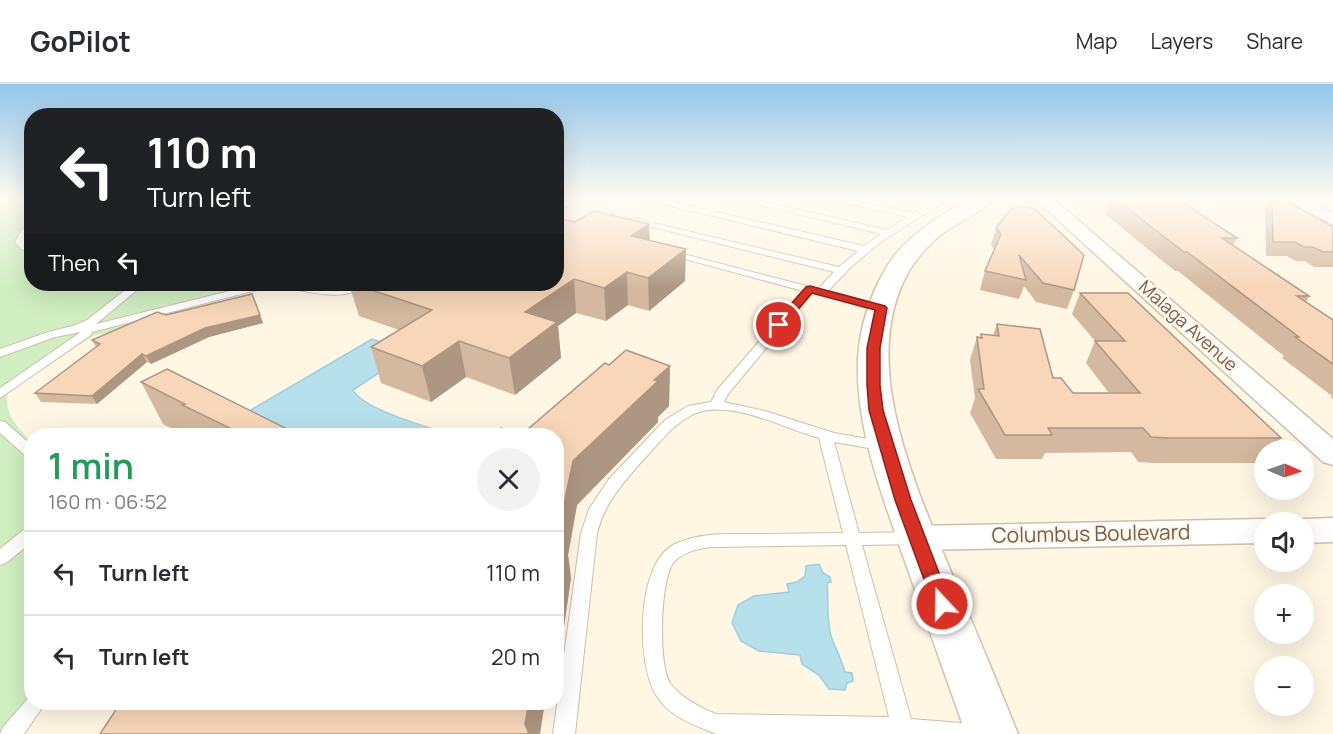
<!DOCTYPE html>
<meta charset="utf-8">
<style>
:root{--surface:#fff;--page:#f2f2f3;--text:#2b2b33;--muted:#7c7c81;--line:#e1e1e2}
body{margin:0;font-family:Manrope,sans-serif;background:var(--page);color:var(--text);height:100vh;display:flex;flex-direction:column;font-size:22px;white-space:nowrap}
*{box-sizing:border-box;margin:0}
p{font-size:20px;color:var(--muted)}
.icon{flex:none;width:33px;height:33px;fill:none;stroke:currentColor;stroke-width:2;stroke-linecap:round;stroke-linejoin:round}
.map{position:relative;flex:1;overflow:hidden}
.drawer{position:absolute;left:24px;top:344px;width:540px;height:282px;display:flex;flex-direction:column;background:var(--surface);border-radius:24px;box-shadow:0 6px 24px #0002}
.drawer>*{flex:none}
.hud{position:absolute;left:24px;top:24px;width:540px;height:183px;border-radius:24px;box-shadow:0 6px 24px #0002;background:#202124;color:#fff;overflow:hidden}
.needle{width:39px;rotate:92deg}
.buttons{position:absolute;left:1254px;top:356px;display:grid;gap:12px}
.buttons a{display:grid;place-items:center;width:60px;height:60px;border-radius:50%;background:var(--surface);box-shadow:0 6px 24px #0002;font-size:30px}
.pin{position:absolute;display:grid;place-items:center;width:51px;height:51px;color:#fff;margin:-26px;border:3px solid #fff;border-radius:50%;box-shadow:0 2px 6px #0007}
.me{position:absolute;width:66px;margin:-33px;rotate:339deg;stroke-linejoin:round;filter:drop-shadow(0 0 4px #0008)}
.turn{display:flex;align-items:center;gap:21px;height:126px;padding:0 24px;font-size:27px}
.turn .icon{width:78px;height:78px;stroke-width:2.5}
.turn b{display:block;font-size:42px;line-height:51px}
.then{display:flex;align-items:center;height:57px;padding:0 24px;background:#0003;gap:12px;font-size:22px}
.round{display:grid;place-items:center;flex:none;width:63px;height:63px;border-radius:32px;background:var(--page)}
.summary{display:flex;align-items:center;justify-content:space-between;height:102px;padding:0 24px}
h1{font-size:36px;font-weight:600;line-height:45px;color:#1e9e55}
ul{padding:0;list-style:none}
li{display:flex;align-items:center;gap:18px;height:84px;padding:0 24px;border-top:2px solid var(--line)}
li div{flex:1}
li b{display:block;font-size:22px}
li em{font-style:normal}
header{display:flex;align-items:center;gap:36px;box-sizing:border-box;height:84px;padding:0 30px;background:var(--surface);border-bottom:2px solid var(--line)}
header strong{font-size:28px}
nav{display:flex;gap:33px;margin-inline-start:auto;font-size:21px}
.map>svg:first-child{display:block}
</style>
<header>
<strong>GoPilot</strong>
<nav><a>Map</a><a>Layers</a><a>Share</a></nav>
</header>
<div class="map">
<svg width="1333" height="650" viewBox="0 0 1333 650">
<rect width="100%" height="100%" fill="#fff6e4"/>
<path fill="#d0eec1" d="M0 114H31L32 200H281L134 237C125 247 107 248 93 252L9 306C1 327 18 344 31 358L32 615 4 650H0Z"/>
<path fill="#b6e0eb" stroke="#9bcfdd" stroke-width="1.5" d="M372 255 409 269 353 306C364 326 426 342 450 351H234L220 344Z
M819 480 823 489 830 493 831 498 827 499C829 517 826 534 831 552 835 564 842 576 845 588L852 589 853 597 847 599 845 606 829 605 819 591 802 580 800 571 759 567 741 557 732 539 738 521 754 512 789 508 787 500 797 498 805 492 806 482Z"/>
<g fill="none" stroke-linecap="round" stroke-linejoin="round">
<g stroke="#d1bea8" stroke-width="2">
<path id="lane" d="M571 114H582L556 128V122Z
M623 114H634L591 141 584 139Z
M638 114H655L864 162 881 150 731 114H748L887 146 907 133 824 114H842L913 129 939 114H950L882 157 851 183 828 207 885 222V226L881 227 812 209 728 310 724 318 765 327 834 349 891 359 893 362 891 365 886 367 834 358 859 449 915 448 921 450 923 454 921 458 915 460 862 461 911 635 974 640 982 643 985 650H716C694 641 668 632 656 611 636 579 636 478 675 460 700 448 729 450 756 450 785 450 814 449 843 449L819 354C784 344 724 312 690 332 671 342 658 361 643 376 623 399 605 418 597 449L575 650H553L581 449 589 425 609 395 665 336 688 322 711 318 717 306 803 207 663 169 668 166 818 205 834 188 628 137 632 134 839 183 858 167ZM846 461 889 633 716 630C699 623 681 614 670 599 658 580 660 498 673 479 682 468 697 465 711 463Z
M32 140V148L25 158 32 161V167L21 165 15 158 21 147Z
M133 200H144L96 240 258 200H274L273 202 92 248 91 251 0 314V304L81 248 55 253 0 273V265L48 248 73 242 87 236Z
M277 200C295 198 311 204 329 205 343 205 354 199 367 200 344 220 309 207 282 203Z
M0 337 5 338 32 362V375L27 373 0 349Z
M32 442V458L6 479 0 481V465L26 444Z
M32 610V618H46L24 650H0L3 643Z"/>
</g>
<g stroke="#d1bea8" stroke-width="3">
<path id="street" d="M1034 114H1052L1333 355V381L1323 378Z
M1284 114H1305L1333 129V141Z
M1333 434V458L1304 459V438H1294L1304 435Z
M1264 435 1274 438H1264V459L917 466 905 463 900 454 905 445 917 442Z"/>
</g>
<g stroke="#d7c0a8" stroke-width="3">
<path id="secondary" d="M969 114H994C984 128 956 139 942 150 931 158 916 175 909 187 856 279 918 407 954 495 976 547 997 598 1018 650H966C945 590 923 530 902 469 881 408 855 341 858 274 860 243 870 211 886 184 905 152 939 133 969 114Z"/>
</g>
<use href="#lane" fill="#fff" fill-rule="evenodd"/>
<use href="#street" fill="#fff" fill-rule="evenodd"/>
<use href="#secondary" fill="#fff" fill-rule="evenodd"/>
</g>
<path fill="#d4b89f" d="M1110 114H1176L1237 154 1233 161 1309 212 1306 218 1333 236V315L1331 314 1332 312 1282 274 1284 272 1178 187H1175L1106 131 1108 125 1106 124Z
M1269 114H1281L1333 143V183H1314L1305 177H1295L1287 172H1266L1265 123Z
M575 138 649 140 650 157 685 197 649 227 628 221 606 237 576 229 558 242 561 274 515 311 466 293 431 318 381 299 371 263 399 246 359 232 349 200H556Z
M996 144 1074 206 1067 225 1036 218 1024 202 1019 215 980 206 985 187 994 165 991 161Z
M1080 209 1281 354 1274 366H1264V379H1155L1138 378 1131 368 1045 369 1042 375H996L970 329 975 314 970 276 977 253 980 254 981 250 993 251 997 240 1053 294 1073 309H1109L1086 279 1095 257 1072 230Z
M252 210 263 239 209 253 151 280 147 278 97 320 41 318 35 309 96 263 92 256 166 231Z
M609 281 670 282 669 322 658 333V338L577 421 568 471 571 494 559 577H556V351Z
M141 298 289 346 517 351H185L163 340Z"/>
<path fill="#ad9682" d="M649 140 650 170 631 152Z
M686 165 685 197 649 227 648 194Z
M627 188 628 221 606 237 604 204Z
M574 195 576 229 558 242 561 274 515 311 509 274 525 228Z
M260 231 263 239 209 253 151 280 146 272 205 244Z
M459 257 466 293 431 318 422 282Z
M142 270 147 278 97 320 92 312Z
M670 282 669 322 658 333V338L577 421 568 471 571 494 559 577 556 562 558 449 573 377 654 296Z
M529 618H545L540 650H527L525 640Z"/>
<path fill="#f7d6b9" stroke="#ad9682" stroke-width="1.5" d="M1114 114H1176L1237 154H1222L1309 212H1297L1333 236V280L1295 253H1299L1187 168H1184Z
M1272 114H1281L1333 143V168H1323L1313 163H1304L1295 158H1273Z
M1024 122 1036 126 1084 171 1074 206 1043 199 1019 171 1026 196 985 187 1001 150 996 144 1011 125Z
M594 127 649 140 631 152 686 165 648 194 627 188 604 204 574 195 525 228 557 238 509 274 459 257 422 282 371 263 432 226 353 200H556V134L575 138Z
M1080 209H1128L1281 354H1169L1151 353 1143 344H1048L1052 351H1005L978 305H984L977 253 982 254 981 250 999 252 997 240 1040 245 1053 294H1061L1073 309H1140L1095 257H1125Z
M252 210 260 231 205 244 146 272 142 270 92 312 35 309 100 260 92 256 157 228 166 231Z
M626 266 670 282 654 296 658 297 573 377 558 449H565L556 504V351H521L605 279 609 281Z
M167 285 289 346H498L501 344 517 351H244L182 321 185 320 141 298Z
M121 618H529L525 640 529 650H100Z"/>
<linearGradient id="sky" x2="0" y2="1"><stop stop-color="#94c6e9"/><stop offset="0.56" stop-color="#fffbf3"/><stop offset="1" stop-color="#fffbf3" stop-opacity="0"/></linearGradient>
<rect width="1333" height="205" fill="url(#sky)"/>
<path fill="#d93025" stroke="#8d1f18" stroke-width="1.5" d="M810 202 885 222 887 224 880 264V301L883 326 911 416 951 520 949 525 942 527 935 525 933 520 895 416 869 326 867 301V264L875 226 812 209 783 243H775V238L806 203Z"/>
<g text-anchor="middle" stroke-width="4.5" stroke-linejoin="round" paint-order="stroke">
<g font-size="18" fill="#7a5c46" stroke="#fff9ed">
<text transform="translate(1188 242) rotate(42)" y="6">Malaga Avenue</text>
</g>
<g font-size="21" fill="#7a5c46" stroke="#fff9ed">
<text transform="translate(1091 450) rotate(-1)" y="7">Columbus Boulevard</text>
</g>
</g>
</svg>
<div class="buttons">
<a><svg class="needle" viewBox="-14 -14 28 28"><path d="M0-13l5 13h-10z" fill="#e53935"/><path d="M0 13l5-13h-10z" fill="#7c7c81"/></svg></a>
<a><svg class="icon" aria-label="sound" viewBox="0 0 24 24"><path d="M4 9h4l5-4v14l-5-4H4zM17 9q2 3 0 6"/></svg></a>
<a>+</a>
<a>−</a>
</div>
<div class="pin" style="left:779px;top:241px;background:#d93025"><svg class="icon" aria-label="arrive" viewBox="0 0 24 24"><path d="M6 21V4h12l-3 4 3 4H6"/></svg></div>
<svg class="me" style="left:942px;top:520px" viewBox="-20 -20 40 40"><circle r="17" fill="#d93025" stroke="#fff" stroke-width="3"/><path d="M0-11L8 9 0 5-8 9z" fill="#fff"/></svg>
<div class="hud">
<div class="turn"><svg class="icon" aria-label="left" viewBox="0 0 24 24"><path d="M17 20v-9H6M10 6l-5 5 5 5"/></svg><div><b>110 m</b>Turn left</div></div>
<div class="then">Then<svg class="icon" aria-label="left" viewBox="0 0 24 24"><path d="M17 20v-9H6M10 6l-5 5 5 5"/></svg></div>
</div>
<section class="drawer">
<div class="summary"><div><h1>1 min</h1><p>160 m · 06:52</p></div><a class="round"><svg class="icon" aria-label="close" viewBox="0 0 24 24"><path d="M6 6l12 12M18 6L6 18"/></svg></a></div>
<ul>
<li><svg class="icon" aria-label="left" viewBox="0 0 24 24"><path d="M17 20v-9H6M10 6l-5 5 5 5"/></svg><div><b>Turn left</b></div><em>110 m</em></li>
<li><svg class="icon" aria-label="left" viewBox="0 0 24 24"><path d="M17 20v-9H6M10 6l-5 5 5 5"/></svg><div><b>Turn left</b></div><em>20 m</em></li>
</ul>
</section>
</div>
